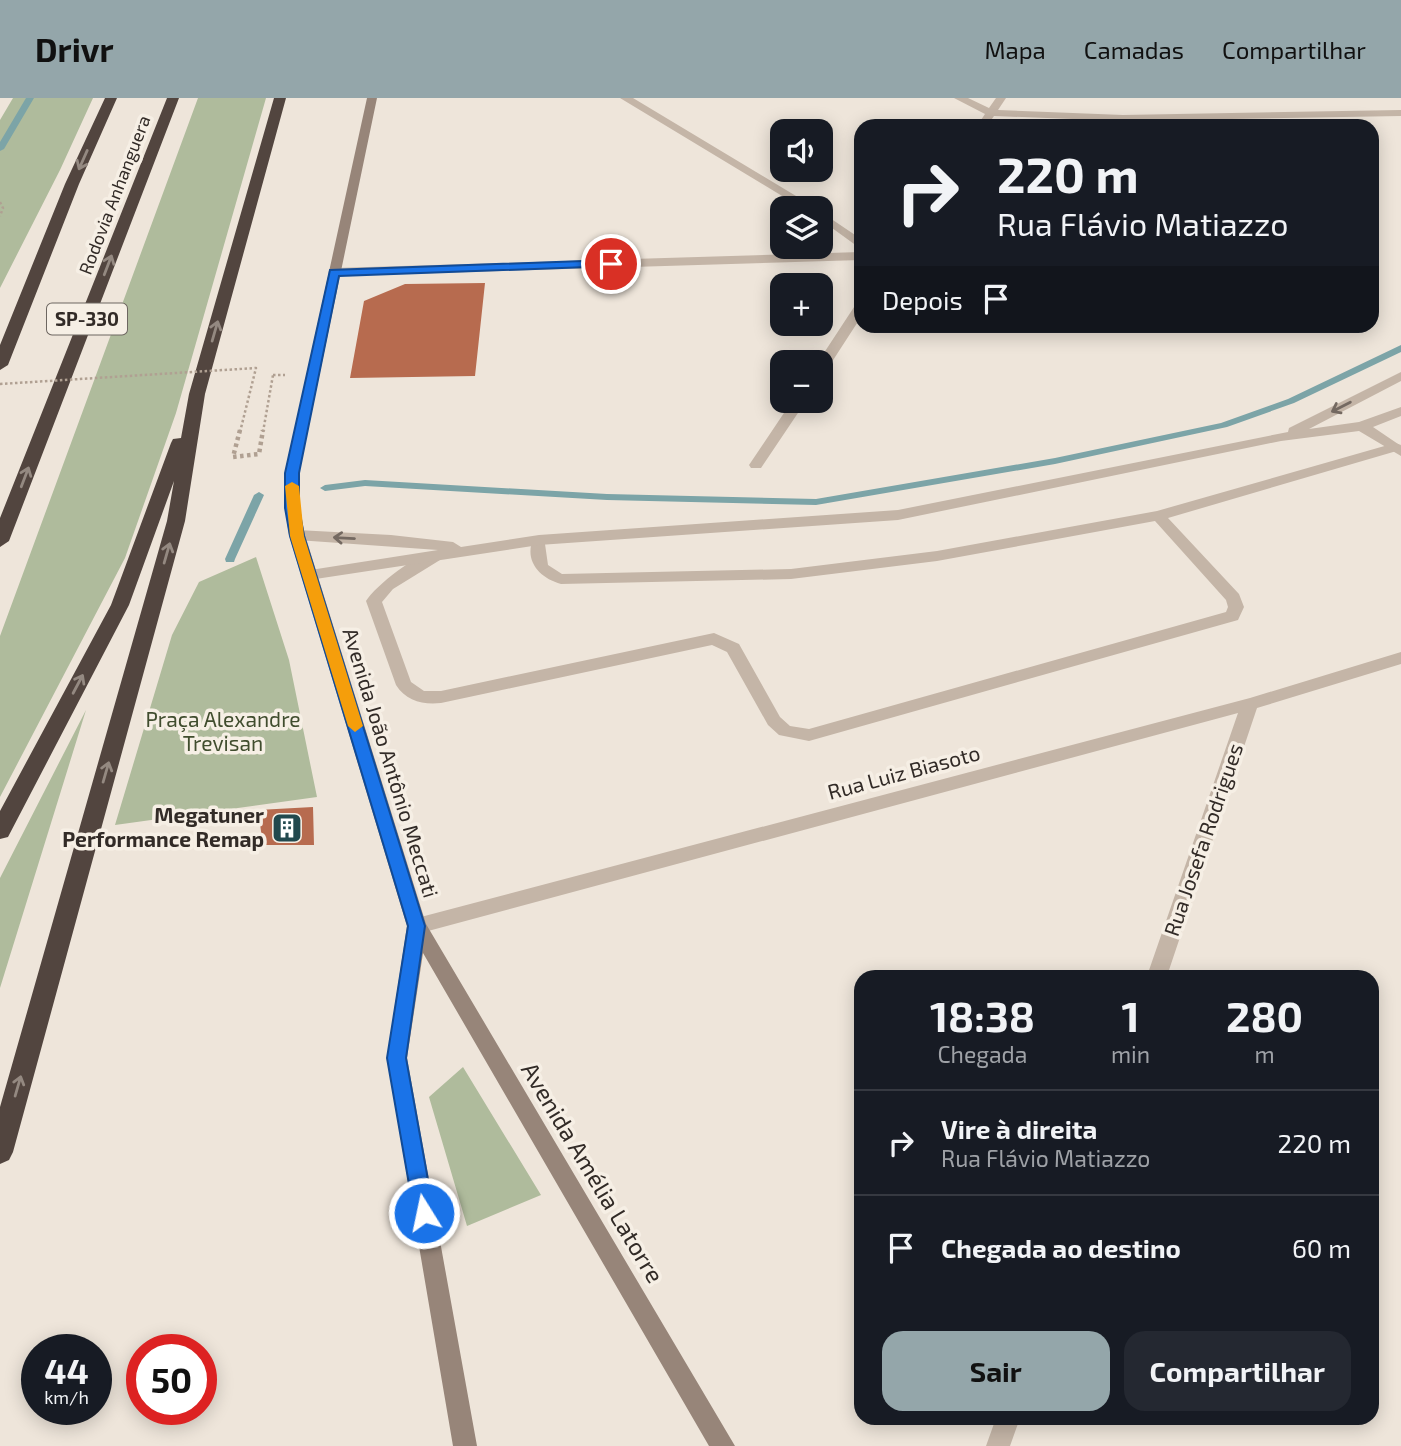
<!DOCTYPE html>
<html lang="pt">
<meta charset="utf-8">
<style>
:root{--surface:#171b24;--page:#242831;--text:#f1f3f6;--muted:#9ea1a6;--line:#363941;--accent:#94a6aa}
body{margin:0;font-family:"Exo 2",sans-serif;background:var(--page);color:var(--text);height:100vh;display:flex;flex-direction:column;font-size:26px;white-space:nowrap}
*{box-sizing:border-box;margin:0}
p{font-size:23px;color:var(--muted)}
.icon{flex:none;width:38px;height:38px;fill:none;stroke:currentColor;stroke-width:2;stroke-linecap:round;stroke-linejoin:round}
.map{position:relative;flex:1;overflow:hidden}
.side{position:absolute;left:854px;top:872px;width:525px;height:455px;display:flex;flex-direction:column;background:var(--surface);border-radius:21px;box-shadow:0 4px 18px #0003}
.side>*{flex:none}
.banner{position:absolute;left:854px;top:21px;width:525px;height:214px;border-radius:21px;box-shadow:0 4px 18px #0003;background:#171b24;color:var(--text);overflow:hidden}
.tools{position:absolute;left:770px;top:21px;display:grid;gap:14px}
.tools a{display:grid;place-items:center;width:63px;height:63px;border-radius:14px;background:var(--surface);box-shadow:0 4px 18px #0003;font-size:35px}
.speed{position:absolute;left:21px;top:1236px;display:flex;gap:14px;font-size:35px;font-weight:700;text-align:center}
.speed>*{display:grid;place-content:center;width:91px;height:91px;border-radius:50%;background:var(--surface);box-shadow:0 4px 18px #0003;line-height:1}
.speed small{font-size:18px;font-weight:400}
.speed .limit{border:10px solid #d22;background:#fff;color:#111}
.pin{position:absolute;display:grid;place-items:center;width:60px;height:60px;color:#fff;margin:-30px;border:4px solid #fff;border-radius:50%;box-shadow:0 2px 7px #0007}
.me{position:absolute;width:77px;margin:-38px;rotate:350deg;stroke-linejoin:round;filter:drop-shadow(0 0 5px #0008)}
.turn{display:flex;align-items:center;gap:24px;height:147px;padding:0 28px;font-size:32px}
.turn .icon{width:91px;height:91px;stroke-width:2.5}
.turn b{display:block;font-size:49px;line-height:60px}
.then{display:flex;align-items:center;height:66px;padding:0 28px;background:#0003;gap:14px;font-size:26px}
.eta{display:flex;justify-content:space-evenly;align-items:center;height:119px;text-align:center}
.eta b{font-size:42px;font-weight:700;line-height:49px}
.primary-button{display:flex;gap:14px;margin-top:auto;padding:14px 28px}
.primary-button a{flex:1;height:80px;border-radius:21px;background:var(--accent);color:#111;font-size:28px;font-weight:700;line-height:80px;text-align:center}
.primary-button a+a{background:var(--page);color:var(--text)}
ul{padding:0;list-style:none}
li{display:flex;align-items:center;gap:21px;height:105px;padding:0 28px;border-top:2px solid var(--line)}
li div{flex:1}
li b{display:block;font-size:26px}
li em{font-style:normal}
header{display:flex;align-items:center;gap:42px;box-sizing:border-box;height:98px;padding:0 35px;background:var(--accent);color:#111}
header strong{font-size:33px}
nav{display:flex;gap:38px;margin-inline-start:auto;font-size:24px}
.map>svg:first-child{display:block}
</style>
<header>
<strong>Drivr</strong>
<nav><a>Mapa</a><a>Camadas</a><a>Compartilhar</a></nav>
</header>
<div class="map">
<svg width="1401" height="1348" viewBox="0 0 1401 1348">
<rect width="100%" height="100%" fill="#eee5da"/>
<path fill="#afbb9c" d="M13 0H93L60 72 0 190V22Z
M198 0H266L176 315 125 460 0 699V538Z
M256 459 289 562 317 699 115 727 172 537 199 484Z
M86 612 0 890V780Z
M463 969 541 1097 467 1128 429 999Z"/>
<g fill="none" stroke-linecap="round" stroke-linejoin="round">
<path fill="#7ca4a7" fill-rule="evenodd" d="M26 0H34L4 51 0 53V44Z
M1401 247V254L1294 305 1227 329 1055 366 816 407 607 402 365 388 325 393 320 390 325 387 365 382 607 396 816 401 1055 360 1221 325 1288 301Z
M259 394 264 397 235 461 234 464H226L225 461 254 397Z"/>
</g>
<path fill="#b76b4f" d="M485 185 475 278 350 280 364 203 405 186Z
M313 709 314 747H263L258 712Z"/>
<g fill="none" stroke-linecap="round" stroke-linejoin="round">
<path stroke="#b0a092" stroke-width="2.5" stroke-dasharray="2.5 2.5" stroke-linecap="butt" d="M0 104 3 110 0 118
M273 277H285"/>
<path fill="#c4b5a7" fill-rule="evenodd" d="M1395 345 1401 347 1400 352 1168 420 1239 496 1244 509 1238 522 809 643 779 637 768 627 727 554 712 547 441 605C423 607 406 603 396 587L366 503C376 487 422 450 440 454L443 458 440 462 393 491 382 504 411 584 424 593H441L714 535 739 546 780 619 790 628 809 631 1226 514 1228 509 1226 502 1155 423 937 463 791 481 561 486C539 480 523 462 534 439H544L548 467 562 476 791 471 937 453 1157 413Z"/>
<path fill="#c4b5a7" fill-rule="evenodd" d="M620 0H633L816 110H802Z
M954 0H968L989 10 996 0H1006L998 12 1123 17 1401 12V18L1123 23 994 18 987 28H977L985 16Z
M821 114 861 141V151L821 122Z
M861 154V162L334 178 328 174 334 170Z
M861 205V219L826 273 821 274V264H818L856 206Z
M1401 274V283L1309 331 1359 324 1401 309V318L1373 329 1401 348V358L1359 333 1281 343 898 422 539 447 309 482 304 481 301 477 304 473 438 452 297 442 289 437 297 432 391 437 453 444 461 449 539 437 898 412 1288 334 1289 330Z
M792 303H806L761 370H751L749 367Z
M1401 554V566L1257 610 1167 878H1147L1238 615 417 836 410 834 407 828 410 822 417 820 1250 600Z
M996 1320H1020L1010 1348H986Z"/>
<path fill="#978579" fill-rule="evenodd" d="M367 0H377L299 375V410L305 437 426 826 735 1348H709L423 855 407 960 477 1348H453L387 960 407 828 289 437 285 410V375Z"/>
<path fill="#52453f" fill-rule="evenodd" d="M105 0H117L79 86 8 267 0 272V247L65 86Z
M167 0H179L9 443 0 449V420Z
M274 0H286L205 296 185 423 13 1054 9 1062 0 1066V1009L167 423 174 383 129 507 8 739 0 741V713L111 507 171 345 173 341 181 340 189 296Z"/>
<path stroke="#b0a092" stroke-width="2.5" stroke-dasharray="2.5 2.5" stroke-linecap="butt" d="M0 286 256 270 240 334
M263 334 273 277"/>
<path stroke="#b0a092" stroke-width="4.5" stroke-dasharray="3.5 3.5" stroke-linecap="butt" d="M240 332 233 359 259 356 263 332"/>
</g>
<defs><path id="oneway-shaft" d="M-6 0H5M1.5-3L5.5 0L1.5 3" fill="none" stroke-width="1.6" stroke-linecap="round" stroke-linejoin="round" transform="scale(1.75)"/></defs>
<g stroke="#948981">
<use href="#oneway-shaft" transform="translate(83 62) rotate(114)"/>
<use href="#oneway-shaft" transform="translate(108 167) rotate(-69)"/>
<use href="#oneway-shaft" transform="translate(215 233) rotate(-74)"/>
<use href="#oneway-shaft" transform="translate(25 379) rotate(-69)"/>
<use href="#oneway-shaft" transform="translate(167 455) rotate(-74)"/>
<use href="#oneway-shaft" transform="translate(78 586) rotate(-62)"/>
<use href="#oneway-shaft" transform="translate(106 674) rotate(-74)"/>
<use href="#oneway-shaft" transform="translate(18 988) rotate(-74)"/>
</g>
<g stroke="#746961">
<use href="#oneway-shaft" transform="translate(1341 309) rotate(153)"/>
<use href="#oneway-shaft" transform="translate(344 440) rotate(-177)"/>
</g>
<path fill="#1a73e8" stroke="#114b97" stroke-width="2" d="M611 162 615 163V168L339 178 299 375V410L304 438 425 828 406 960 434 1115 431 1122 424 1124 417 1122 414 1115 387 960 408 828 290 438 285 410V375L330 172Z"/>
<path fill="#f59e0b" d="M292 384 299 388 304 438 363 628 355 634 348 628 290 438 285 388Z"/>
<defs>
<g id="building-square" transform="scale(1.575)"><rect x="-9" y="-9" width="18" height="18" rx="4" fill="#22494e" stroke="#f6efe5"/><path d="M-4-6H4V6H1V3H-1V6H-4ZM-2.5-4.3h1.7v1.8h-1.7ZM.8-4.3h1.7v1.8H.8ZM-2.5-1h1.7V.8h-1.7ZM.8-1h1.7V.8H.8Z" fill="#fff"/></g>
</defs>
<g fill-rule="evenodd">
<use href="#building-square" x="287" y="730"/>
</g>
<g text-anchor="middle" stroke-width="7" stroke-linejoin="round" paint-order="stroke">
<g font-size="18" fill="#322b27" stroke="#f6efe5">
<text transform="translate(115 97) rotate(-69)" y="6">Rodovia Anhanguera</text>
</g>
<rect fill="#f6efe5" stroke="#6d6660" stroke-width="2" x="47" y="205.5" width="80" height="31" rx="5"/>
<g font-size="19" font-weight="bold" fill="#322b27">
<text x="87" y="228">SP-330</text>
</g>
<g font-size="21" fill="#404d2e" stroke="#f6efe5">
<text x="223" y="629">Praça Alexandre<tspan x="223" dy="24">Trevisan</tspan></text>
</g>
<g font-size="21" fill="#322b27" stroke="#f6efe5">
<text transform="translate(390 665) rotate(73)" y="7">Avenida João Antônio Meccati</text>
<text transform="translate(904 675) rotate(-15)" y="7">Rua Luiz Biasoto</text>
<text transform="translate(1204 742) rotate(-71)" y="7">Rua Josefa Rodrigues</text>
</g>
<g font-size="21" font-weight="bold" fill="#322b27" stroke="#f6efe5" text-anchor="end">
<text x="264" y="725">Megatuner<tspan x="264" dy="24">Performance Remap</tspan></text>
</g>
<g font-size="24" fill="#322b27" stroke="#f6efe5">
<text transform="translate(592 1075) rotate(59)" y="8">Avenida Amélia Latorre</text>
</g>
</g>
</svg>
<div class="tools">
<a><svg class="icon" aria-label="sound" viewBox="0 0 24 24"><path d="M4 9h4l5-4v14l-5-4H4zM17 9q2 3 0 6"/></svg></a>
<a><svg class="icon" aria-label="layers" viewBox="0 0 24 24"><path d="M12 4l9 5-9 5-9-5zM3 14l9 5 9-5"/></svg></a>
<a>+</a>
<a>−</a>
</div>
<div class="speed"><div>44<small>km/h</small></div><div class="limit">50</div></div>
<div class="pin" style="left:611px;top:166px;background:#d93025"><svg class="icon" aria-label="arrive" viewBox="0 0 24 24"><path d="M6 21V4h12l-3 4 3 4H6"/></svg></div>
<svg class="me" style="left:424px;top:1115px" viewBox="-20 -20 40 40"><circle r="17" fill="#1a73e8" stroke="#fff" stroke-width="3"/><path d="M0-11L8 9 0 5-8 9z" fill="#fff"/></svg>
<div class="banner">
<div class="turn"><svg class="icon" aria-label="right" viewBox="0 0 24 24"><path d="M7 20v-9h11M14 6l5 5-5 5"/></svg><div><b>220 m</b>Rua Flávio Matiazzo</div></div>
<div class="then">Depois<svg class="icon" aria-label="arrive" viewBox="0 0 24 24"><path d="M6 21V4h12l-3 4 3 4H6"/></svg></div>
</div>
<section class="side">
<div class="eta">
<div><b>18:38</b><p>Chegada</p></div>
<div><b>1</b><p>min</p></div>
<div><b>280</b><p>m</p></div>
</div>
<ul>
<li><svg class="icon" aria-label="right" viewBox="0 0 24 24"><path d="M7 20v-9h11M14 6l5 5-5 5"/></svg><div><b>Vire à direita</b><p>Rua Flávio Matiazzo</p></div><em>220 m</em></li>
<li><svg class="icon" aria-label="arrive" viewBox="0 0 24 24"><path d="M6 21V4h12l-3 4 3 4H6"/></svg><div><b>Chegada ao destino</b></div><em>60 m</em></li>
</ul>
<div class="primary-button"><a>Sair</a><a>Compartilhar</a></div>
</section>
</div>
